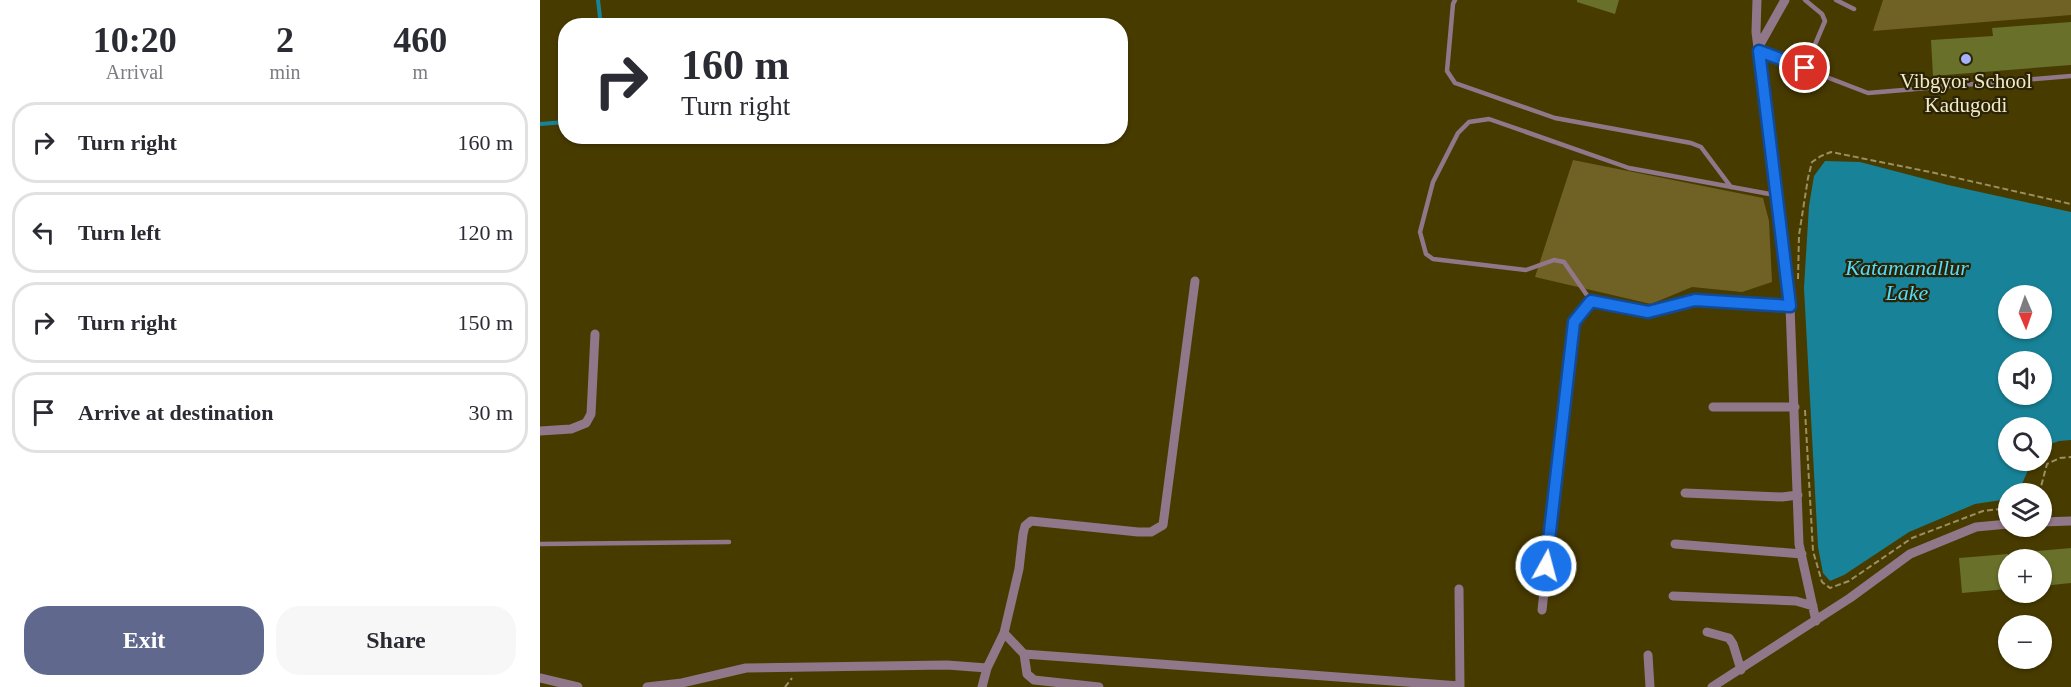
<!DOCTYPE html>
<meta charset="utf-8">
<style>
:root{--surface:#fff;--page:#f7f7f7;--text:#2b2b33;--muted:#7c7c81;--line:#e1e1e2;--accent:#61688d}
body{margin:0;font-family:Georgia,serif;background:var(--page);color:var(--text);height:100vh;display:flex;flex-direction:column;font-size:22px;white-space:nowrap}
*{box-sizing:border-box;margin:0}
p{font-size:20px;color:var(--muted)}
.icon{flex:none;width:33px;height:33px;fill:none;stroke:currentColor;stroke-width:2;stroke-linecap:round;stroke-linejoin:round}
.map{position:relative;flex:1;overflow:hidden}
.panel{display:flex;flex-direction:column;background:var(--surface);width:540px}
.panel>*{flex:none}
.guide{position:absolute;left:18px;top:18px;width:570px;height:126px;border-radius:24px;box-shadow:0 2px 4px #0004;background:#fff;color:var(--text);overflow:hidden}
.needle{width:39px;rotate:178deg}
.fabs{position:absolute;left:1458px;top:285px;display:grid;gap:12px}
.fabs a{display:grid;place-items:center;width:54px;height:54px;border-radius:50%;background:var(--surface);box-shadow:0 2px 4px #0004;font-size:30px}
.pin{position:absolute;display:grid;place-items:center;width:51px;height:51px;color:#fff;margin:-26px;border:3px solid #fff;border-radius:50%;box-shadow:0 2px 6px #0007}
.me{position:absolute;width:66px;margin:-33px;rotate:7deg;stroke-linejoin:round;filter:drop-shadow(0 0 4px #0008)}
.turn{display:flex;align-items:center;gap:21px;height:126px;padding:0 24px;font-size:27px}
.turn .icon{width:78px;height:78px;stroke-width:2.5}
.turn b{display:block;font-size:42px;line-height:51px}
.eta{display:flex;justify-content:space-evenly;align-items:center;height:102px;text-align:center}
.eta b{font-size:36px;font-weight:800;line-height:42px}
.button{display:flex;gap:12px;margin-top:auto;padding:12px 24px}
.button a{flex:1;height:69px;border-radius:24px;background:var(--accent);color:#fff;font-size:24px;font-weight:800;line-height:69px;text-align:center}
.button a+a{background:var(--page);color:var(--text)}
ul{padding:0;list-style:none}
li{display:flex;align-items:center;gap:18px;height:81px;margin:0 12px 9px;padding:0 12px;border:3px solid var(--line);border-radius:24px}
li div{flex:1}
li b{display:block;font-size:22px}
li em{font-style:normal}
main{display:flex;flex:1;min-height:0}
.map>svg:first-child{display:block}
</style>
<main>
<section class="panel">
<div class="eta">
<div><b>10:20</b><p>Arrival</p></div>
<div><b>2</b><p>min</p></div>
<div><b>460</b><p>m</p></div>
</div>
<ul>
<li><svg class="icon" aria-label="right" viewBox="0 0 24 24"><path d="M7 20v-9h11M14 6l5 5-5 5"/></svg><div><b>Turn right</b></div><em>160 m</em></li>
<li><svg class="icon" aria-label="left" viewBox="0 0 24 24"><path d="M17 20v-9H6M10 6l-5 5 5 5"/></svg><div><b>Turn left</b></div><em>120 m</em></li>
<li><svg class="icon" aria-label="right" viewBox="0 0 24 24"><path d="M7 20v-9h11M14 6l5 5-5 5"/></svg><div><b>Turn right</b></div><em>150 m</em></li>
<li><svg class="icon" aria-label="arrive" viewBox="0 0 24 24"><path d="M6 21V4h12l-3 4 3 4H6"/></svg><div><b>Arrive at destination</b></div><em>30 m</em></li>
</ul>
<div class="button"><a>Exit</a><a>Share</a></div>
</section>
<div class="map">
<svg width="1531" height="687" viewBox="0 0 1531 687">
<rect width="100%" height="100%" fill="#483b00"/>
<path fill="#706125" d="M1343 0H1531V15L1333 31Z
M1033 160 1223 198 1229 221 1232 282 1202 292 1152 287 1111 304 995 277Z"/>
<path fill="#188398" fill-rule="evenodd" d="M1285 161 1320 162 1408 185 1531 212V440L1519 441 1502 447V428H1468V460L1492 461 1478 493 1468 494V499L1435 504 1369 532 1304 575 1290 581 1283 573 1278 547 1264 288 1269 206 1274 176ZM1468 296H1502V328H1468ZM1468 362H1502V394H1468Z"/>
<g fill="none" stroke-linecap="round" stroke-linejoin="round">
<path stroke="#188398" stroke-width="4" d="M58 0 61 26
M0 124 26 122"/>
</g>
<path fill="#68702a" d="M1037 0H1079L1075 14 1037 2Z
M1531 22V65L1393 76 1391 40 1453 36 1452 28Z
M1531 548V583L1502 586V560H1477L1476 553Z
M1468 554V589L1422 593 1419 558Z"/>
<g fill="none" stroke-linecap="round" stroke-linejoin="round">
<path stroke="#9b9061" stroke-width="2" stroke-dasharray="6 3" stroke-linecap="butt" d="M1258 279 1259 235 1268 178 1272 162 1281 156 1291 152 1395 173 1531 204
M1265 410 1273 551 1282 582 1290 588 1309 581 1372 538 1443 511 1468 508
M1499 494 1507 464 1520 458 1531 457
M245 687 252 678"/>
<path stroke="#91778a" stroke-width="4.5" d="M915 0 913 4 907 71 915 83 1015 118 1151 143 1161 147 1191 187
M1265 0 1282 14 1285 21 1265 68
M1296 0 1314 9
M1219 51 1328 93 1531 76
M1051 301 1024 262 1014 260 986 270 893 259 886 254 880 232 893 182 918 133 929 122 949 119 1089 168 1235 195
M0 544 189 542"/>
<path stroke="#91778a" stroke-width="9" d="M1217 0 1216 32 1250 306 1259 544 1276 621
M1218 48 1245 0
M1173 407H1255
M0 431 31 429 46 423 51 414 55 334
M1145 493 1242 497 1258 495
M1502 522 1531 521
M1135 544 1262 554
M919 589 920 687
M1133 596 1256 601 1273 606
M1002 610 1034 322 1051 301 1108 312 1155 300 1250 306
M1167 632 1189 638 1193 644 1201 670
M464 633 484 654 487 674 494 680 559 687
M484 654 920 686
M1108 655 1110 687
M447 668 464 633 479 569 483 534 485 526 491 521 598 532H611L623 525 655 281
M0 678 38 687
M107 687 142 683 206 668 407 665 447 668 442 687
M1172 687 1310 598 1370 554 1436 527 1468 524"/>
</g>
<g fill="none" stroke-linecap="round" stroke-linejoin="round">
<g stroke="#114b97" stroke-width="15">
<path id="route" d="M1006 566 1034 322 1051 301 1108 312 1155 300 1250 306 1219 51 1265 68"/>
</g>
<use href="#route" stroke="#1a73e8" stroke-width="10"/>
</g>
<circle fill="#a4b2fc" stroke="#2a2305" stroke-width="2" cx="1426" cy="59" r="6"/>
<g text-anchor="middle" stroke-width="4.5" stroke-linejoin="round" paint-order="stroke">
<g font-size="21" fill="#f2eac7" stroke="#2a2305">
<text x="1426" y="88">Vibgyor School<tspan x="1426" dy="24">Kadugodi</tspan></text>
</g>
<g font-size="22" font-style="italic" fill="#53dcfb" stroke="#2a2305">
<text x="1367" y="275">Katamanallur<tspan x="1367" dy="25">Lake</tspan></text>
</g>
</g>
</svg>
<div class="fabs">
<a><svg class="needle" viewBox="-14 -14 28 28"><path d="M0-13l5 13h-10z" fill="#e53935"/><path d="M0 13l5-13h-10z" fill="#7c7c81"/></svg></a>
<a><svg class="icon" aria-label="sound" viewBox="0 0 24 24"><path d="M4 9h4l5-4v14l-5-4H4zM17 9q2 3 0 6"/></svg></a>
<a><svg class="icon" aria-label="search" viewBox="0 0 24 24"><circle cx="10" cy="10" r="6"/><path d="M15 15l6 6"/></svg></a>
<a><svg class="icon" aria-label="layers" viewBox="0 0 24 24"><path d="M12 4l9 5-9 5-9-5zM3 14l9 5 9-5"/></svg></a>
<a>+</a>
<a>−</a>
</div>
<div class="pin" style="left:1265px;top:68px;background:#d93025"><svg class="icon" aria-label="arrive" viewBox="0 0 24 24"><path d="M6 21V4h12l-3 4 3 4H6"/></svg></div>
<svg class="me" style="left:1006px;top:566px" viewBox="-20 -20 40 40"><circle r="17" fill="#1a73e8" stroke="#fff" stroke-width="3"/><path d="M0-11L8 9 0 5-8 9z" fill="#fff"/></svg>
<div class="guide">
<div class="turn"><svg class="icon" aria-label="right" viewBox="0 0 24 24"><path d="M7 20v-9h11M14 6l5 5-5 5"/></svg><div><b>160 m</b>Turn right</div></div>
</div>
</div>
</main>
